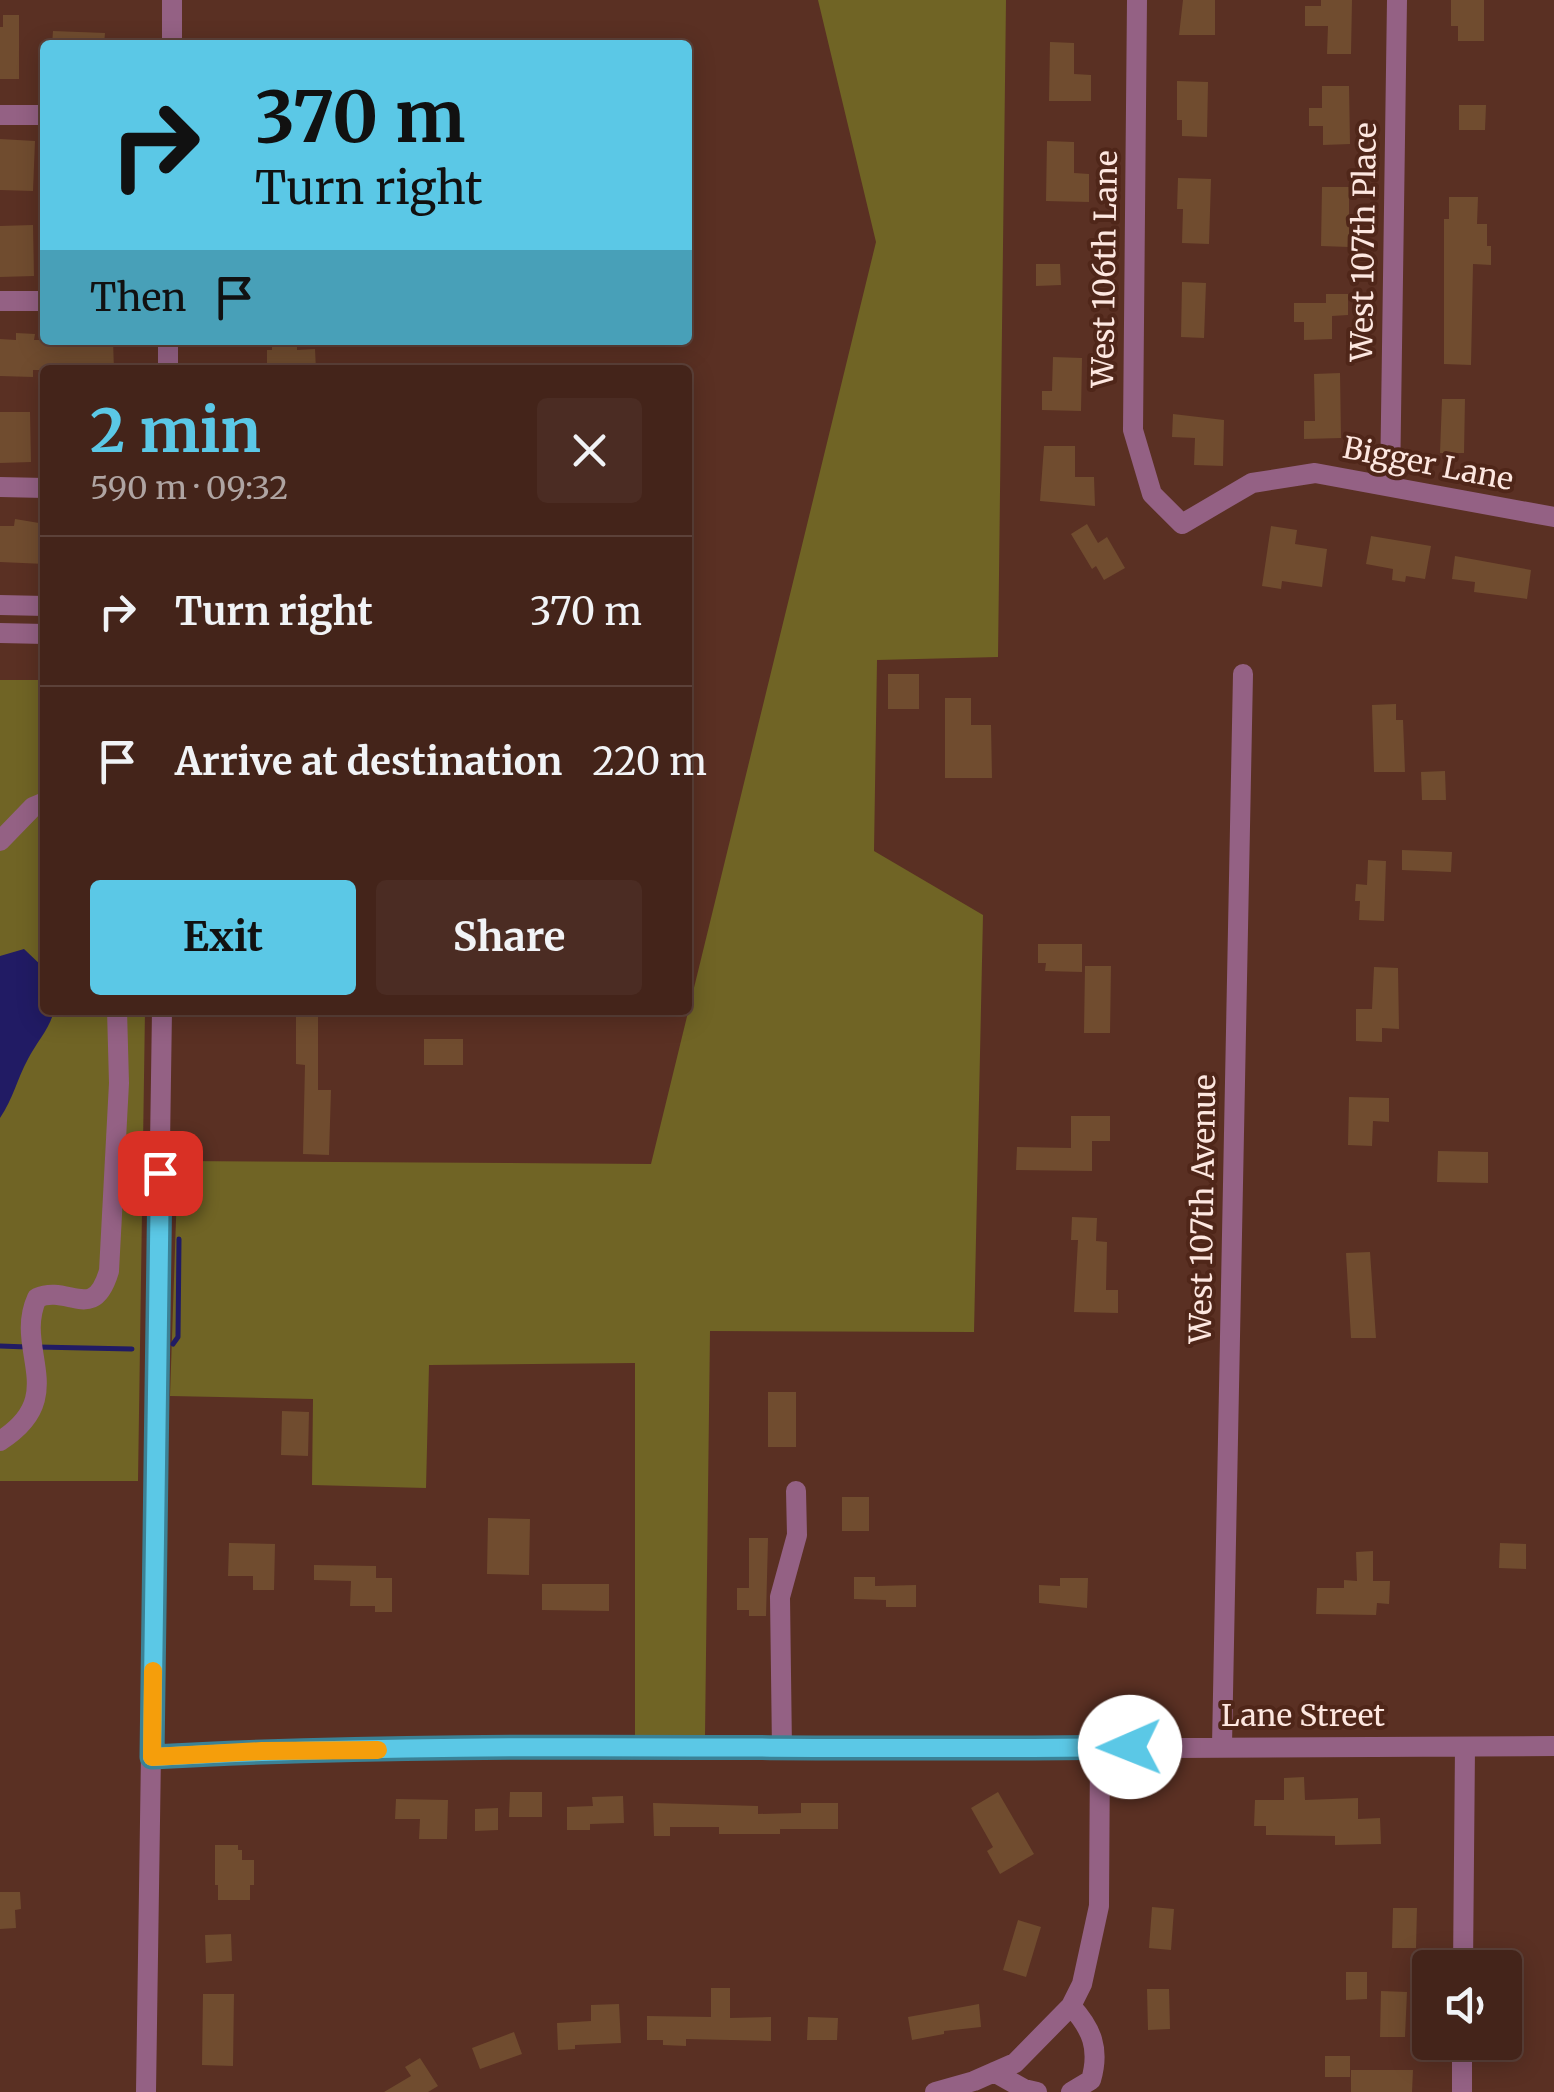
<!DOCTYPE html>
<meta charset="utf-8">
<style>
:root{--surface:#44241a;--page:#4b2c23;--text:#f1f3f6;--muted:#afa4a2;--line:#5c4139;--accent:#5bc8e6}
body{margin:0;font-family:Merriweather,serif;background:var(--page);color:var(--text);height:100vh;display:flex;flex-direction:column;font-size:38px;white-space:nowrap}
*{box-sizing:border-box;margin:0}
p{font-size:32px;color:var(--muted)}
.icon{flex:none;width:55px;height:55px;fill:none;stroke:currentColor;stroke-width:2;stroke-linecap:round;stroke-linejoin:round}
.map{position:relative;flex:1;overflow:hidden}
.panel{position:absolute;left:40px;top:365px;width:652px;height:650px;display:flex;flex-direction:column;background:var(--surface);border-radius:10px;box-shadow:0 5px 25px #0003,0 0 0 2px var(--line)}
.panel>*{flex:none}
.top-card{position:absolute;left:40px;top:40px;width:652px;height:305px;border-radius:10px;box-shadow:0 5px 25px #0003,0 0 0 2px var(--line);background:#5bc8e6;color:#111;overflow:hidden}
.controls{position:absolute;left:1412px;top:1950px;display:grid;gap:20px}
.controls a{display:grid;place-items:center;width:110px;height:110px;border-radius:10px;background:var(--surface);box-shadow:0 5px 25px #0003,0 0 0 2px var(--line);font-size:50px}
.pin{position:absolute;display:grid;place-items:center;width:85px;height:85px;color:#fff;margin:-42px;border-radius:20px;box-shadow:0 5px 15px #0006}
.me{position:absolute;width:110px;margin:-55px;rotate:269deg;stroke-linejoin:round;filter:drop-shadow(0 0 8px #0008)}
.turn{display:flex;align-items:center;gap:35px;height:210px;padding:0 50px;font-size:45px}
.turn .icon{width:130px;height:130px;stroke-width:2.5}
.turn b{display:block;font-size:70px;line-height:85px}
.then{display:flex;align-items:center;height:95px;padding:0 50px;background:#0003;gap:20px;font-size:38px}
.round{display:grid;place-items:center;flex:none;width:105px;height:105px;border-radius:10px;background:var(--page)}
.summary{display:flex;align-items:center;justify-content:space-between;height:170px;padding:0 50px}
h1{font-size:60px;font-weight:700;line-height:75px;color:var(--accent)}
.action{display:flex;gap:20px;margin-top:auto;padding:20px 50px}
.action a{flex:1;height:115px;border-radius:10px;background:var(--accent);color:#111;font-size:40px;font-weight:700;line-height:115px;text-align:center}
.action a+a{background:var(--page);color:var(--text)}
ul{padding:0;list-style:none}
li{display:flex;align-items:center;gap:30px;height:150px;padding:0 50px;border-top:2px solid var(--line)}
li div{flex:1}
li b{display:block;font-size:38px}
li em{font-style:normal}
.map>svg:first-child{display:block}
</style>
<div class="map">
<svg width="1554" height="2092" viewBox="0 0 1554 2092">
<rect width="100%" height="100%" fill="#5a3023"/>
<path fill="#706425" d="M818 0H1006L998 657 877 660 874 851 983 915 974 1332 710 1331 705 1736H635V1363L429 1365 426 1488 312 1485 313 1399 170 1396 178 1161 651 1164 876 242Z
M0 680H45V1010H145L138 1481H0Z"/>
<path fill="#211b64" d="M24 949 45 969V1010H54C51 1027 36 1043 28 1059 17 1079 13 1099 0 1118V956Z"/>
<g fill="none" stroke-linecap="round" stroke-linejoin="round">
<path stroke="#211b64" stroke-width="5" d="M173 1344 178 1337 179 1239
M0 1346 27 1347
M38 1347 132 1349"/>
</g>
<path fill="#704c2f" d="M1183 0H1215V35H1179Z
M1321 0H1352L1351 54H1327L1328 26H1305V6H1321Z
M1451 0H1484V41H1458V26H1451Z
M3 15H19V79H0V27H3Z
M53 31 105 33 104 45H52Z
M1050 42 1074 43V74L1091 75V101H1049Z
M1177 81 1208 82 1207 137 1182 136V120H1177Z
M1322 86H1349L1350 144 1323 145V126H1309V108H1322Z
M1459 105H1486L1485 130H1459Z
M0 139 35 141 33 191 0 190Z
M1047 141 1074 142V173L1089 174V202L1046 201Z
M1178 178 1211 179 1209 244 1182 243 1183 209H1177Z
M1322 187H1349V247L1321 246Z
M1449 197H1478L1477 224H1487V246H1491V265L1473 264 1471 365 1444 364V219H1449Z
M33 225 34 276 0 277V226Z
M1036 264H1060L1061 285 1036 286Z
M1182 282 1206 283 1204 338 1181 337Z
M1326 294H1348V315L1332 316V339L1304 340V322H1294V303H1326Z
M16 333 35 334 34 340H113L114 370H33V377L0 376V339L16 340Z
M272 340H297V350L315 349 316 370H267V350H272Z
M1053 357 1082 358 1081 411 1042 410V391H1052Z
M1340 373 1341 438 1304 439V421H1315L1314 374Z
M1442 399H1465L1464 453H1440Z
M0 412H30L31 462 0 463Z
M1173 414 1224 420 1223 466 1194 465 1195 438 1172 437Z
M1044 446H1075V477H1094L1095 506 1040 501Z
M15 519 45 524V564L0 562V526H14Z
M1087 524 1098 543 1107 537 1125 568 1104 580 1096 566 1092 569 1071 534Z
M1271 526 1297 530 1295 544 1327 549 1322 587 1282 581 1281 589 1262 586Z
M1371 536 1431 546 1425 579 1406 576 1405 582 1392 580 1393 569 1366 564Z
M1455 556 1531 570 1527 599 1474 592 1475 582 1452 579Z
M888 674H919V709H888Z
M945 698H971V725H991L992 778H945Z
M1396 704V720H1403L1405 772H1374L1372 705Z
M1445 771 1446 800H1422L1421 772Z
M1402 850 1452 852 1451 872 1402 870Z
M1368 860 1386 861 1384 921 1359 920 1360 901H1355L1356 884 1367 885Z
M1038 944H1082V972L1045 971 1046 963H1038Z
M1085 966H1111L1110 1033H1084Z
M1374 967 1398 968 1399 1029 1382 1028V1042L1356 1041V1009H1372Z
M296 1010H318V1090H331L329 1155 303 1154 305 1065 296 1064Z
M424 1039H463V1065H424Z
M1349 1097 1389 1098V1122L1373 1121 1372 1146 1348 1145Z
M1071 1116H1110V1141H1092V1171L1016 1170 1017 1147 1071 1148Z
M1438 1151 1488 1152V1183L1437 1182Z
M1072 1217 1097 1218 1096 1241 1107 1242 1106 1290H1118V1313L1074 1312 1078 1240H1071Z
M1370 1252 1376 1338H1351L1346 1253Z
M768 1392H796V1447H768Z
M282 1411 309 1412 308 1456 281 1455Z
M842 1497H869V1531H842Z
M488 1518 530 1519 529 1575 487 1574Z
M749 1538H768L766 1616H749V1610H737V1588H749Z
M229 1543 275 1544 274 1590H253V1576H228Z
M1500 1543 1526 1544V1569L1499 1568Z
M1373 1551V1581H1390L1389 1604 1377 1603 1376 1615 1316 1614 1317 1588H1344V1580L1357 1581 1356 1552Z
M314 1565 376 1566V1578H392V1612H375V1606H350L351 1581 314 1580Z
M854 1577H875V1586L916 1585V1607H886V1600L854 1599Z
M1060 1578H1088L1087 1608 1039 1603V1585L1060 1586Z
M542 1584H609V1611L542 1610Z
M1304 1777 1305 1800 1358 1798V1819L1380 1818 1381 1844 1335 1845V1836L1266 1835V1826H1254L1255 1800H1284V1778Z
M510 1792H542V1817H509Z
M998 1792 1034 1854 1000 1874 987 1851 993 1847 971 1808Z
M623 1796 624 1823 590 1824V1830H567V1807L593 1806 592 1797Z
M396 1799 448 1800 447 1839H419L420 1819H395Z
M653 1803 758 1806V1814L801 1813V1803H838V1829H780V1834H719V1827H670V1836H654Z
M498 1808V1830L475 1831V1809Z
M215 1845H238V1850H242V1860H254V1885H250V1900H218V1885H215Z
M0 1892H20L21 1909 15 1910 16 1928 0 1929Z
M1152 1907 1174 1909 1171 1950 1149 1948Z
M1393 1908H1417L1416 1948H1392Z
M1018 1920 1041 1927 1026 1977 1003 1970Z
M231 1934 232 1961 206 1963 205 1935Z
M1346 1972H1367V1999L1346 2000Z
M711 1988H730V2018L771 2017V2041L686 2039V2046L663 2045V2040H647V2016L711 2017Z
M1147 1989H1169L1170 2029 1148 2030Z
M1381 1991 1407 1992 1405 2037H1380Z
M203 1994H234L233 2066 202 2065Z
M619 2004 621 2043 575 2045V2049L558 2050 557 2023 591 2021V2005Z
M979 2004 981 2027 944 2031V2034L912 2040 908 2017Z
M808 2017 838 2018 837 2040H807Z
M514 2032 522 2054 480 2069 472 2048Z
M1325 2056H1350V2077H1325Z
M420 2058 438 2086 428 2092H384L411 2076 405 2067Z
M1351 2070H1413L1412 2092H1351Z"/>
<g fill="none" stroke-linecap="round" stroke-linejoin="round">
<path stroke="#946184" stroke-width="20" d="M1137 0 1133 430 1152 494 1182 524 1252 483 1315 473 1554 517
M172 45V0
M0 115H45
M0 301H45
M168 370V340
M1390 486 1397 0
M0 487 45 488
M0 605 45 606
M0 633 45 634
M0 841 33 807 45 802
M0 1441C71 1396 13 1350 37 1298 69 1284 93 1324 109 1271L119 1083 117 1010
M1222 1745 1243 674
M782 1750 780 1597 797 1535 796 1491
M151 1757 262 1751 495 1747 782 1750 1554 1746
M1463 1968 1465 1747
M1071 2006C1092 2029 1100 2049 1091 2080L1071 2092
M994 2072 1024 2089 1037 2092
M146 2092 162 1010
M935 2092 974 2081 1015 2063 1071 2006 1082 1984 1099 1906 1100 1747
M1462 2092V2042"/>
</g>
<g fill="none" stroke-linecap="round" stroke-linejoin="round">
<g stroke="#3b8296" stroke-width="25">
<path id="route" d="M160 1173 152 1757C477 1739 804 1752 1130 1747"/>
</g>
<use href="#route" stroke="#5bc8e6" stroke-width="18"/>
<path stroke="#f59e0b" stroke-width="18" d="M153 1671 152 1757 262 1751 378 1750"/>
</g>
<g text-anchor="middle" stroke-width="8" stroke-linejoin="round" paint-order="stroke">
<g font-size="30" fill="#fde7e0" stroke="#4f2619">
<text transform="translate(1364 242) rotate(-89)" y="10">West 107th Place</text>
<text transform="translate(1105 269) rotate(-89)" y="10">West 106th Lane</text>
<text transform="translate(1428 464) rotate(11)" y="10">Bigger Lane</text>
<text transform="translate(1203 1209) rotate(-89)" y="10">West 107th Avenue</text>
<text x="1303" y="1726">Lane Street</text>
</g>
</g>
</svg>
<div class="controls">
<a><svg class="icon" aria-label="sound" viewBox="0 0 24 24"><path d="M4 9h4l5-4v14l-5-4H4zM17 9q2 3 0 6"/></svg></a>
</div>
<div class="pin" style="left:160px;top:1173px;background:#d93025"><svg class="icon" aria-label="arrive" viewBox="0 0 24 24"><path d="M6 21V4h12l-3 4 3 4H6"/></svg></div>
<svg class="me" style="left:1130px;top:1747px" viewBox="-20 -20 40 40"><circle r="19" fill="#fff"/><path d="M0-13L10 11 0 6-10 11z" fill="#5bc8e6"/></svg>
<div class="top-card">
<div class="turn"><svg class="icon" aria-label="right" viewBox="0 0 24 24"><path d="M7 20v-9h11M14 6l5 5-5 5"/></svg><div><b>370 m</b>Turn right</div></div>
<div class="then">Then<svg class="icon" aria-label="arrive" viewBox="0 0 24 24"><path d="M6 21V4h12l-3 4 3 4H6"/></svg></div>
</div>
<section class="panel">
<div class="summary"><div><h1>2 min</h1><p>590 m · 09:32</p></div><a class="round"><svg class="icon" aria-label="close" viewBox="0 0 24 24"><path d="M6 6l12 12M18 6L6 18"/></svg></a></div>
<ul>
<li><svg class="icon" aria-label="right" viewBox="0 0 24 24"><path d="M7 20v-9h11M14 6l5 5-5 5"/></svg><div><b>Turn right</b></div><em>370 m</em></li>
<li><svg class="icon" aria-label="arrive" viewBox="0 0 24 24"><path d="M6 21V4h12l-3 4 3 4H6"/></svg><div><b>Arrive at destination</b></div><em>220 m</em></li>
</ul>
<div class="action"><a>Exit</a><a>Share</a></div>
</section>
</div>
